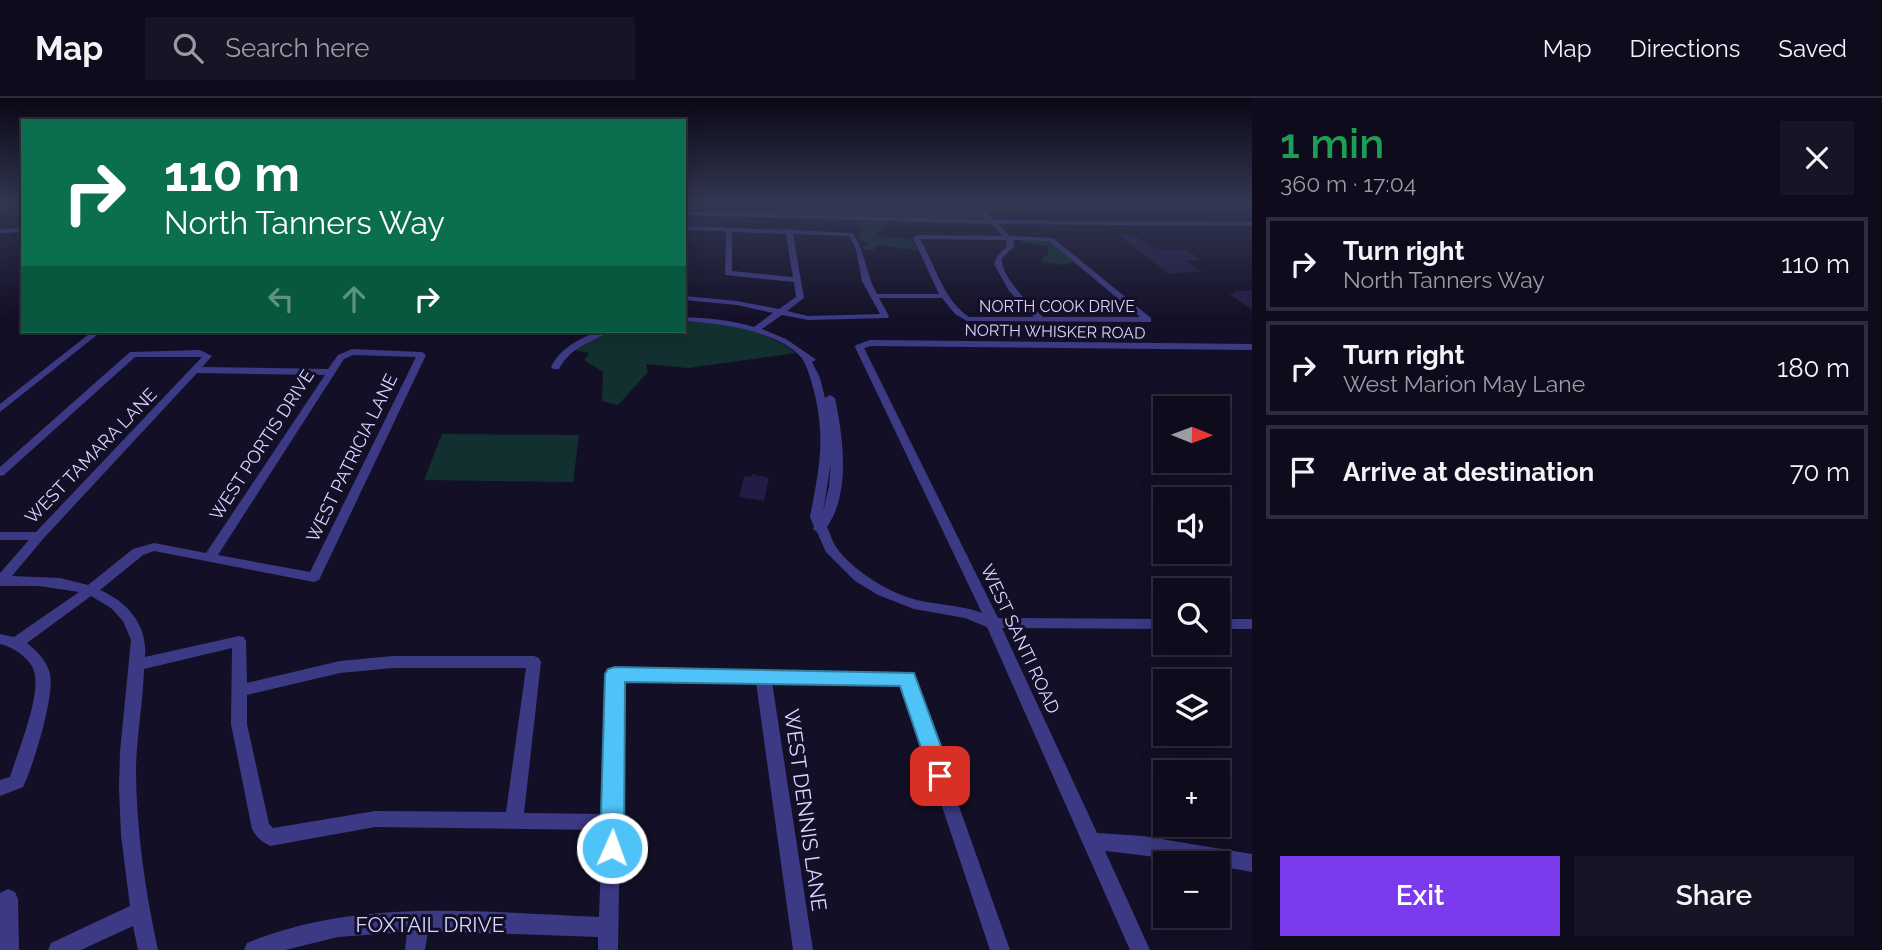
<!DOCTYPE html>
<meta charset="utf-8">
<style>
:root{--surface:#0e0b1c;--page:#171425;--text:#f1f3f6;--muted:#9b9ba3;--line:#2e2b3b;--accent:#7c3aed}
body{margin:0;font-family:Raleway,sans-serif;background:var(--page);color:var(--text);height:100vh;display:flex;flex-direction:column;font-size:26px;white-space:nowrap}
*{box-sizing:border-box;margin:0}
p{font-size:23px;color:var(--muted)}
.icon{flex:none;width:38px;height:38px;fill:none;stroke:currentColor;stroke-width:2;stroke-linecap:round;stroke-linejoin:round}
.map{position:relative;flex:1;overflow:hidden}
.drawer{display:flex;flex-direction:column;background:var(--surface);width:630px}
.drawer>*{flex:none}
.guide{position:absolute;left:21px;top:21px;width:665px;height:214px;border-radius:0px;box-shadow:0 4px 18px #0003,0 0 0 2px var(--line);background:#0b6e4f;color:#fff;overflow:hidden}
.needle{width:46px;rotate:91deg}
.tools{position:absolute;left:1153px;top:298px;display:grid;gap:14px}
.tools a{display:grid;place-items:center;width:77px;height:77px;border-radius:0px;background:var(--surface);box-shadow:0 4px 18px #0003,0 0 0 2px var(--line);font-size:35px}
.pin{position:absolute;display:grid;place-items:center;width:60px;height:60px;color:#fff;margin:-30px;border-radius:14px;box-shadow:0 4px 10px #0006}
.me{position:absolute;width:77px;margin:-38px;rotate:2deg;stroke-linejoin:round;filter:drop-shadow(0 0 5px #0008)}
.turn{display:flex;align-items:center;gap:24px;height:147px;padding:0 28px;font-size:32px}
.turn .icon{width:91px;height:91px;stroke-width:2.5}
.turn b{display:block;font-size:49px;line-height:60px}
.lanes{display:flex;align-items:center;height:66px;padding:0 28px;background:#0003;justify-content:center;gap:35px;direction:ltr}
.lanes .off{opacity:.35}
.round{display:grid;place-items:center;flex:none;width:74px;height:74px;border-radius:0px;background:var(--page)}
.headline{display:flex;align-items:center;justify-content:space-between;height:119px;padding:0 28px}
h1{font-size:42px;font-weight:600;line-height:52px;color:#1e9e55}
.button{display:flex;gap:14px;margin-top:auto;padding:14px 28px}
.button a{flex:1;height:80px;border-radius:0px;background:var(--accent);color:#fff;font-size:28px;font-weight:600;line-height:80px;text-align:center}
.button a+a{background:var(--page);color:var(--text)}
ul{padding:0;list-style:none}
li{display:flex;align-items:center;gap:21px;height:94px;margin:0 14px 10px;padding:0 14px;border:4px solid var(--line);border-radius:0px}
li div{flex:1}
li b{display:block;font-size:26px}
li em{font-style:normal}
header{display:flex;align-items:center;gap:42px;box-sizing:border-box;height:98px;padding:0 35px;background:var(--surface);border-bottom:2px solid var(--line)}
header strong{font-size:33px}
nav{display:flex;gap:38px;margin-inline-start:auto;font-size:24px}
.search{width:490px;height:63px;background:var(--page);display:flex;align-items:center;gap:18px;box-sizing:border-box;padding:0 24px;border-radius:0px;color:var(--muted);font-size:26px}
main{display:flex;flex:1;min-height:0}
.map>svg:first-child{display:block}
</style>
<header>
<strong>Map</strong>
<div class="search"><svg class="icon" aria-label="search" viewBox="0 0 24 24"><circle cx="10" cy="10" r="6"/><path d="M15 15l6 6"/></svg>Search here</div>
<nav><a>Map</a><a>Directions</a><a>Saved</a></nav>
</header>
<main>
<div class="map">
<svg width="1252" height="852" viewBox="0 0 1252 852">
<rect width="100%" height="100%" fill="#130f26"/>
<path fill="#12302f" d="M721 104H969L986 121 723 114Z
M857 124 886 125 887 128 876 135 877 138 911 141 918 152 878 147 874 150 877 152H865L862 147 869 146 859 142 861 133Z
M1022 142H1049L1074 164 1063 167 1043 164 1041 161 1048 156V148L1020 144Z
M684 223C723 225 764 230 796 255L688 270 646 266 648 274 618 307 602 303 603 274 584 262 589 255 574 252 613 233H684Z
M442 336 579 337 573 384 424 382Z"/>
<path fill="#0c2248" d="M920 104H961L976 117H920L915 113 927 107Z"/>
<path fill="#241b47" d="M1119 137H1134L1154 151 1187 152 1202 162 1186 163 1201 173 1169 176Z
M1233 193H1252V212L1228 195 1236 196Z
M752 376 769 380 764 403 739 399 744 378 751 379Z"/>
<g fill="none" stroke-linecap="round" stroke-linejoin="round">
<path fill="#3d3a85" fill-rule="evenodd" d="M0 104H11L0 108Z
M970 104H976L994 122 1252 124V128L998 126 1010 138 1053 140 1151 220V224H1148L967 223 955 216 942 200H879L889 218 888 220 808 222 782 217 762 231 786 241 814 260 816 262 812 264 820 280 825 300 830 297 835 300C843 339 851 394 827 429 830 435 832 443 836 449 853 473 889 495 917 502 939 507 961 507 982 515L855 249 856 247 870 242 1252 246V252L871 248 864 250 998 520 1166 521V531L1002 530 1097 735 1143 738 1252 756V774L1218 768V765C1180 765 1143 756 1105 753L1150 852H1130L987 529 965 520 914 511 878 497 855 483 826 454 817 434 813 431 814 429 810 419C819 371 826 342 814 293 811 282 807 266 800 258 775 232 718 225 684 223V219C708 220 731 222 754 229L773 215 737 207 684 202V198L737 203 779 211 796 199 794 184 725 177 726 133 684 132V128L786 132 789 130 792 132 853 135C865 154 866 176 877 196H939L913 140 917 137 1002 138 991 126 684 117V113L987 122ZM732 134 786 136 793 179 732 173ZM793 136 849 138 856 151 862 183 880 216 808 218 787 213 804 200ZM920 141 1006 142 1007 148 997 158 994 166 1009 193 1034 219H969C942 200 936 168 920 141ZM1013 142 1049 143 1140 219H1043C1030 206 1000 179 1002 160L1014 149ZM831 364 829 388 823 414Z
M1011 104 1022 106 1019 108Z
M1064 104H1071L1073 106H1128L1131 108 1128 110H1072Z
M1183 104H1190L1201 113 1196 114Z
M1244 104H1250L1252 111Z
M23 130V134L0 135V131Z
M93 233H102L0 314V306Z
M599 233H610C590 247 573 246 559 271H553L551 269C561 249 579 241 599 233Z
M352 251 422 254 426 257 319 482 314 484 154 453 143 457 100 492C128 504 148 528 145 559L239 538 244 539 246 543 247 585 340 563 393 558H534L539 560 541 564 524 715 603 716 607 576 610 572 615 570 907 574 912 576 1010 852H990L901 586 772 584 813 852H793L756 584 622 582 620 720 622 724 620 728 618 852H598V839L428 833 425 852H405L407 834 338 839 285 852H244L247 845C358 799 482 814 599 819L602 732 375 729 270 748C262 744 256 739 252 731L231 626 232 550 144 571C143 604 137 636 136 669 136 731 145 792 158 852H138L133 828 81 852H48L51 845 130 808 121 737 119 690 120 654 131 542 123 523 111 510 91 498 27 545C37 553 47 563 50 576 55 597 33 669 23 689L0 698V682L10 679C18 653 39 603 35 577 33 562 14 549 0 546V536L14 539 79 494 39 488H0V475L29 442H0V434H36L202 259H135L4 377 0 378V369L130 254 200 252 212 258 202 269 328 271 338 257ZM353 257 416 259 310 474 218 457 344 261ZM197 275 325 277 206 455 154 445 133 451 88 487 60 480 12 478 43 441ZM393 570H526L506 714 375 713 273 730 269 726 247 626V597L340 575Z
M1218 521H1252V531H1218Z
M8 791 15 794 18 801 19 852H0V795Z"/>
</g>
<linearGradient id="sky" x2="0" y2="1"><stop stop-color="#0a0815"/><stop offset="0.47" stop-color="#333752"/><stop offset="1" stop-color="#333752" stop-opacity="0"/></linearGradient>
<rect width="1252" height="223" fill="url(#sky)"/>
<path fill="#4fc3f7" stroke="#337fa1" stroke-width="2" d="M615 569 914 575 952 678 948 685 940 688 933 685 900 588 625 584 624 750 620 758 612 762 603 758 600 750 605 576 608 571Z"/>
<g text-anchor="middle" stroke-width="6" stroke-linejoin="round" paint-order="stroke">
<g font-size="16" fill="#d9d4ff" stroke="#130f26">
<text x="1057" y="214">NORTH COOK DRIVE</text>
<text transform="translate(1055 233) rotate(1)" y="6">NORTH WHISKER ROAD</text>
</g>
<g font-size="18" fill="#d9d4ff" stroke="#130f26">
<text transform="translate(262 347) rotate(-57)" y="6">WEST PORTIS DRIVE</text>
<text transform="translate(91 358) rotate(-46)" y="6">WEST TAMARA LANE</text>
<text transform="translate(352 360) rotate(-64)" y="6">WEST PATRICIA LANE</text>
<text transform="translate(1020 541) rotate(65)" y="6">WEST SANTI ROAD</text>
</g>
<g font-size="21" fill="#d9d4ff" stroke="#130f26">
<text transform="translate(805 712) rotate(82)" y="7">WEST DENNIS LANE</text>
<text x="430" y="834">FOXTAIL DRIVE</text>
</g>
</g>
</svg>
<div class="tools">
<a><svg class="needle" viewBox="-14 -14 28 28"><path d="M0-13l5 13h-10z" fill="#e53935"/><path d="M0 13l5-13h-10z" fill="#9b9ba3"/></svg></a>
<a><svg class="icon" aria-label="sound" viewBox="0 0 24 24"><path d="M4 9h4l5-4v14l-5-4H4zM17 9q2 3 0 6"/></svg></a>
<a><svg class="icon" aria-label="search" viewBox="0 0 24 24"><circle cx="10" cy="10" r="6"/><path d="M15 15l6 6"/></svg></a>
<a><svg class="icon" aria-label="layers" viewBox="0 0 24 24"><path d="M12 4l9 5-9 5-9-5zM3 14l9 5 9-5"/></svg></a>
<a>+</a>
<a>−</a>
</div>
<div class="pin" style="left:940px;top:678px;background:#d93025"><svg class="icon" aria-label="arrive" viewBox="0 0 24 24"><path d="M6 21V4h12l-3 4 3 4H6"/></svg></div>
<svg class="me" style="left:612px;top:750px" viewBox="-20 -20 40 40"><circle r="17" fill="#4fc3f7" stroke="#fff" stroke-width="3"/><path d="M0-11L8 9 0 5-8 9z" fill="#fff"/></svg>
<div class="guide">
<div class="turn"><svg class="icon" aria-label="right" viewBox="0 0 24 24"><path d="M7 20v-9h11M14 6l5 5-5 5"/></svg><div><b>110 m</b>North Tanners Way</div></div>
<div class="lanes"><svg class="icon off" aria-label="left" viewBox="0 0 24 24"><path d="M17 20v-9H6M10 6l-5 5 5 5"/></svg><svg class="icon off" aria-label="ahead" viewBox="0 0 24 24"><path d="M12 20V5M6 11l6-6 6 6"/></svg><svg class="icon" aria-label="right" viewBox="0 0 24 24"><path d="M7 20v-9h11M14 6l5 5-5 5"/></svg></div>
</div>
</div>
<section class="drawer">
<div class="headline"><div><h1>1 min</h1><p>360 m · 17:04</p></div><a class="round"><svg class="icon" aria-label="close" viewBox="0 0 24 24"><path d="M6 6l12 12M18 6L6 18"/></svg></a></div>
<ul>
<li><svg class="icon" aria-label="right" viewBox="0 0 24 24"><path d="M7 20v-9h11M14 6l5 5-5 5"/></svg><div><b>Turn right</b><p>North Tanners Way</p></div><em>110 m</em></li>
<li><svg class="icon" aria-label="right" viewBox="0 0 24 24"><path d="M7 20v-9h11M14 6l5 5-5 5"/></svg><div><b>Turn right</b><p>West Marion May Lane</p></div><em>180 m</em></li>
<li><svg class="icon" aria-label="arrive" viewBox="0 0 24 24"><path d="M6 21V4h12l-3 4 3 4H6"/></svg><div><b>Arrive at destination</b></div><em>70 m</em></li>
</ul>
<div class="button"><a>Exit</a><a>Share</a></div>
</section>
</main>
